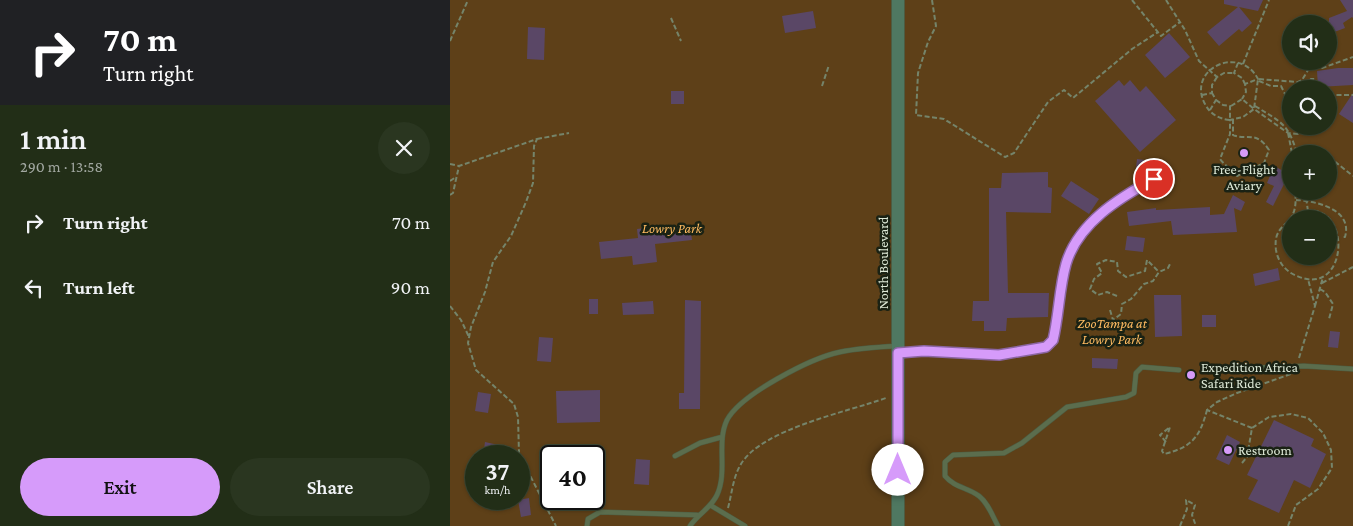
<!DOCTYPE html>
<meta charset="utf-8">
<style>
:root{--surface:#222e17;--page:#2a3620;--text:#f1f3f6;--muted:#a2a8a1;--line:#3f4a36;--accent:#d69bfa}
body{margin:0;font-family:"Crimson Pro",serif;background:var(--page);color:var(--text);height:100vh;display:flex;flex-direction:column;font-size:19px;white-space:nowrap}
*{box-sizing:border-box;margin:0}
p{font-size:16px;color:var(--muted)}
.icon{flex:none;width:28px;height:28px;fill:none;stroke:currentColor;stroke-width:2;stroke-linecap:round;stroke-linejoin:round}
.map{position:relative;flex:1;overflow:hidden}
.panel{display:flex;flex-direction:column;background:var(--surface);width:450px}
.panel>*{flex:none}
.hud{background:#202124;color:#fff;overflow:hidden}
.tools{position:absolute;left:832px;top:15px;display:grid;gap:10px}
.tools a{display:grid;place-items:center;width:55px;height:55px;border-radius:50%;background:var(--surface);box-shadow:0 1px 4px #0004,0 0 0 1px var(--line);font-size:25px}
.speed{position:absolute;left:15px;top:445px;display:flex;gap:10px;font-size:25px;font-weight:700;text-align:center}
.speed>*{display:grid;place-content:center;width:65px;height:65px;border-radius:50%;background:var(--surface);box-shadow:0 1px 4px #0004,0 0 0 1px var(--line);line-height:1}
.speed small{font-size:12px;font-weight:400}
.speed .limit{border:2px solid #111;border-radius:8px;background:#fff;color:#111}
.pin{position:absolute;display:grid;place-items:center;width:42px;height:42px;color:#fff;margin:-21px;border:2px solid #fff;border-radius:50%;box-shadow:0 1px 5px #0007}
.me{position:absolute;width:55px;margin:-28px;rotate:0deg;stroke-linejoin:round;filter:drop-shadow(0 0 4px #0008)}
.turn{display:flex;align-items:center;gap:18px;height:105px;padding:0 20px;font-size:22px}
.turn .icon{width:65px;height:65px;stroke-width:2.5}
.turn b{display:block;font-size:35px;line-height:42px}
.round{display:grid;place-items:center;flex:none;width:52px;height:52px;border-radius:26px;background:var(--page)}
.head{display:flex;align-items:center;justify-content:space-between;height:85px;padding:0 20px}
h1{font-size:30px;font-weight:600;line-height:38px}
.primary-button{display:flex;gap:10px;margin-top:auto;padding:10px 20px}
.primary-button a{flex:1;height:58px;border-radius:30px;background:var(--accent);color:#111;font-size:20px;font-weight:600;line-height:58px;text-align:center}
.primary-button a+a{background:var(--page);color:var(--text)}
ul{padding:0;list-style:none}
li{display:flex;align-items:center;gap:15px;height:65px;padding:0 20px}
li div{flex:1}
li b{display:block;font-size:19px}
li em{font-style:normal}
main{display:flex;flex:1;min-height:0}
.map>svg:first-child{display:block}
</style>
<main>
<section class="panel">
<div class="hud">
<div class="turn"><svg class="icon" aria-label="right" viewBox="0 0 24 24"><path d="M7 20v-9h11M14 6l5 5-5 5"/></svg><div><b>70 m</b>Turn right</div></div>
</div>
<div class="head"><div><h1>1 min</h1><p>290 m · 13:58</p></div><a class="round"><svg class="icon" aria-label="close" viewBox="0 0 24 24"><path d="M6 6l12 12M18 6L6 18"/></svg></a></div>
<ul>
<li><svg class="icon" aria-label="right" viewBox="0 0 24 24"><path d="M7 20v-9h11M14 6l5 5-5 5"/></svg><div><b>Turn right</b></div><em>70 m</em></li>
<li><svg class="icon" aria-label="left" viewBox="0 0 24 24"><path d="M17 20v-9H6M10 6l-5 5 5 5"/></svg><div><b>Turn left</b></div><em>90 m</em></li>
</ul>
<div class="primary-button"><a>Exit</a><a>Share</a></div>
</section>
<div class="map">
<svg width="903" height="526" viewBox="0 0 903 526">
<rect width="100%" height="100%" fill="#2d3e1f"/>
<path fill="#5e4018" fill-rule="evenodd" d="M0 0H444L443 526H0ZM26 456H69V499H26ZM101 456H144V499H101Z
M454 0H903V526H454ZM841 24H879V61H841ZM841 89H879V126H841ZM841 154H879V191H841ZM841 219H879V256H841Z"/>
<path fill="#5a4766" d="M774 0H813L808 11 789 7 802 23 792 32 789 29 769 46 757 32 788 7 774 4Z
M890 0H903V18L902 17 893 23 895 28 879 34V18L897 11Z
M363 11 366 28 335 33 332 16Z
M78 27 95 28 94 60 77 59Z
M719 33 740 57 715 78 695 55Z
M888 68H903V85L868 87 867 71Z
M669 80 674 86 680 80 690 92 696 86 726 120 690 152 645 101Z
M221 91H234V104H221Z
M903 93V123L889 114Z
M687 159 703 161 701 176 696 179 685 177Z
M824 166 839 174 823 206 816 202 824 186 817 183Z
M598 172V187L602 188 601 213 556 212 558 293H599L598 317 557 318 556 331H534V321H522L523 301H539V188H551L552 173Z
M621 181 649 199 639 214 611 196Z
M783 195 795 202 791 211 784 208 787 232 723 235 721 221 679 226 677 212 706 208V210L760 207V215L774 214Z
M240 226 242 240 205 244 207 262 183 265 182 256 151 259 149 242 188 238 187 229 203 227V230Z
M677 236 695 238 693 252 675 250Z
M828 268 830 280 805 286 803 274Z
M704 295H731L732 336 705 337Z
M139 299H148V314H139Z
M235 300 251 301 250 409H229V393H234Z
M203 301 204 314 173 315 172 303Z
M752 315H766V327H752Z
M880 331 890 332 888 348 878 347Z
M89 337 103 338 101 362 87 361Z
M642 358 668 359 667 369 642 368Z
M150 390V422L107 423 106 391Z
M28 392 41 394 38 413 25 411Z
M824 420 864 439 861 446 876 454 860 488 844 480 829 513 798 499 808 480 797 475Z
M777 435 790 442 779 465 766 459Z
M35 442 53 446 51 456H33Z
M186 459 200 460 199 485 184 484Z
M79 498 81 515 71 517 68 500Z"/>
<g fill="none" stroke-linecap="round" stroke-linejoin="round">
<g stroke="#4d5b41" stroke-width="5.5">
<path id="lane" d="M450 353C483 351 516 356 548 355 558 354 569 351 578 350 584 349 593 349 597 347 610 339 610 267 623 245 644 213 672 197 704 179
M756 370 854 366 903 369
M225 456 250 443 272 437
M260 505 295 526
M137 526 138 519 150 512 247 515
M240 526C248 514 261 508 267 495 278 471 266 443 277 420 291 394 361 358 390 352 409 348 428 347 447 346
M548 526C542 515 538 503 529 496 517 487 505 488 495 476V462L503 455 554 453 572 443 617 407 676 397 684 393 686 373 692 367 729 370"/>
</g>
<g stroke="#4d5b41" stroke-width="14">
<path id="secondary" d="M448 0V526"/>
</g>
<path stroke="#75846a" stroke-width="2" stroke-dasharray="5 2.5" stroke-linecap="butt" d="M482 0 486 26 478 42 468 73 466 115 494 119 555 157 564 153 598 102 614 90 623 98 682 49 708 32
M682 0 711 36 730 22
M716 0 735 30 749 61 767 77 774 73H784
M221 18 231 41
M0 41 18 0
M788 63 784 73 792 78 795 84
M793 64 819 0
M809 81 821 86H831L835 94 841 92
M372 86 379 65
M848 89 855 86 861 79H865L867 89
M752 95 762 93V85L767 77
M879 95H903
M766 100 773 105 780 106V120C769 119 760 114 755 104 736 69 790 44 808 79L795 84 796 92 792 99
M781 106 792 99 804 109 808 79 848 82 852 80 863 62 872 68 903 57
M805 106C831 122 839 124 847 154
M760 110 766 100 762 93
M783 119V135C799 141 806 130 819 150L814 163 787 176C782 169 775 166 770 159L780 134V120L793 117 804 109 838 133 848 134 853 126
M838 133 842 153
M87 139 119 133
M842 154H869
M879 157 903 176
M0 164 9 166
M0 181 6 177
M855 191 858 211
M0 195 3 193 9 166 87 139 84 146 83 183 76 202 61 236 43 262 35 292 21 327 18 343 26 370 64 404 68 417 69 454 106 526
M846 200C866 201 903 209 895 237H893
M842 216C903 185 903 301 847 276 836 272 828 262 826 250 823 227 837 227 843 214 846 207 846 199 845 191
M872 283 903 267
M870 289 875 292 883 304 879 319
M667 296 657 292 648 295 640 289 644 279 652 273 647 264 656 260 667 262 668 271 676 277 695 271 697 260 709 272
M0 306 11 320 19 337
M865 306 873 277
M660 310 663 320 671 314 672 304 681 299 694 284 703 281 709 272 718 268 721 262
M849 358 865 306 858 279
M802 428 757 410 767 402 787 393 841 374
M716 442 710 435 720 427 712 451 714 454C743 447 750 436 757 410
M792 463 797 457 802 428 819 417 841 414 858 418 873 433 881 450 882 468 868 489 846 505 838 526
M278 508C282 493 283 477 291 464 312 429 397 412 436 398
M730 526 737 509 736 500 745 505 742 515 746 526"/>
<use href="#lane" stroke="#5b6d4d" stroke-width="4.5"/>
<use href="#secondary" stroke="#4f7861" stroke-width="12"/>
</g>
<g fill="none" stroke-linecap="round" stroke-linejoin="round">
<g stroke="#8b65a2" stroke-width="12">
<path id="route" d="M448 470V353L474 351 549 355 596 347 603 340C609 315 609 289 616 264 628 223 669 198 704 179"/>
</g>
<use href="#route" stroke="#d69bfa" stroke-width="9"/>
</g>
<g fill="#d69bfa" stroke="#1a2214" stroke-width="2">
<circle cx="794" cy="153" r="5"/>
<circle cx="741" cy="375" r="5"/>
<circle cx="778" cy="450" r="5"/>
</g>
<g text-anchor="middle" stroke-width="5" stroke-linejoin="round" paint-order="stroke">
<g font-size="14" fill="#dee9d7" stroke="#1a2214" text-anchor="start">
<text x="794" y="174" text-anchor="middle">Free-Flight<tspan x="794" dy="16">Aviary</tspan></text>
<text x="751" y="372">Expedition Africa<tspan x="751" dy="16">Safari Ride</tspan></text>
<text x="788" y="455">Restroom</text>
</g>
<g font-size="14" font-style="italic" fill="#ffbb61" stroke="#1a2214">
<text x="222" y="233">Lowry Park</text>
<text x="662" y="328">ZooTampa at<tspan x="662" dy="16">Lowry Park</tspan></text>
</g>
<g font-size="14" fill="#dee9d7" stroke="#1a2214">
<text transform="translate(433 263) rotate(-90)" y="5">North Boulevard</text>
</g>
</g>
</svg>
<div class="tools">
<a><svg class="icon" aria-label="sound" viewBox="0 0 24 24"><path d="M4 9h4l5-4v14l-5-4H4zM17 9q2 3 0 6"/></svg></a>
<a><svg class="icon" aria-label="search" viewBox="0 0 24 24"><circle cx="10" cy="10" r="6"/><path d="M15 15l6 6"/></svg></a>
<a>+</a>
<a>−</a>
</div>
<div class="speed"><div>37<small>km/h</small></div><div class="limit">40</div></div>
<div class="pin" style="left:704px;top:179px;background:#d93025"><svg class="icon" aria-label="arrive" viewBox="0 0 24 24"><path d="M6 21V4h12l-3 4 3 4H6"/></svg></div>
<svg class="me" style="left:448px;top:470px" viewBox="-20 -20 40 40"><circle r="19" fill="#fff"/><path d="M0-13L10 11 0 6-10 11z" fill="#d69bfa"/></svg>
</div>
</main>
